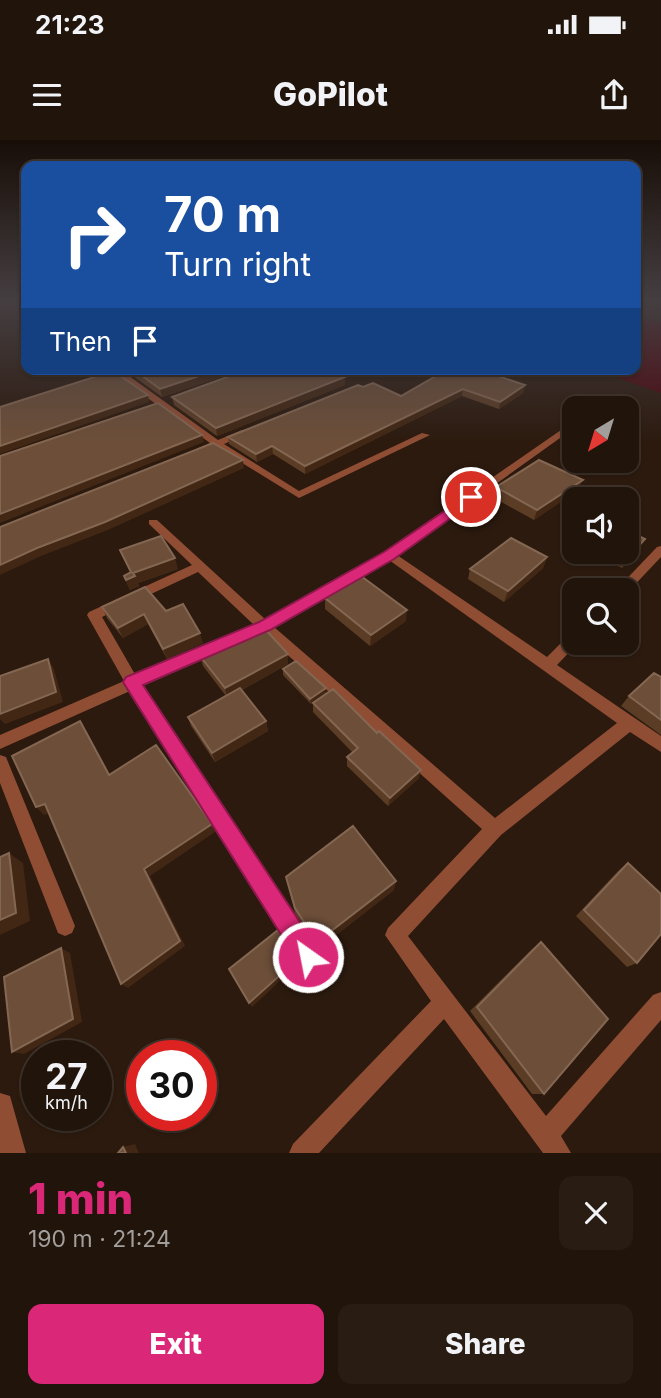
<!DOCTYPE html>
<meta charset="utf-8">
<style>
:root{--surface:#21140a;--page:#291d13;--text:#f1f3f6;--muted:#a29e9c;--line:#3e332b;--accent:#db2777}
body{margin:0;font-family:Inter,sans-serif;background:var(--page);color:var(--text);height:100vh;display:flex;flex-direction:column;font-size:26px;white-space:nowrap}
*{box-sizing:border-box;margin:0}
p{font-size:23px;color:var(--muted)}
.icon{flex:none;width:38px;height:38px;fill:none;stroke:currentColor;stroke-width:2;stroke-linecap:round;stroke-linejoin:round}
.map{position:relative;height:1013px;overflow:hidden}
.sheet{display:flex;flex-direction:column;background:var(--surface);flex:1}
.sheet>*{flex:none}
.top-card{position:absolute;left:21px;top:21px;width:620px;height:214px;border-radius:14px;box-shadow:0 2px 5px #0004,0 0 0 2px var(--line);background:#1a4fa0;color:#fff;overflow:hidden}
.needle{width:46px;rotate:218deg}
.fabs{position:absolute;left:562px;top:256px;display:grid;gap:14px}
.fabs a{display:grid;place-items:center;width:77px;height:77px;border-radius:14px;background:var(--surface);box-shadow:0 2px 5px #0004,0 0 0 2px var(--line);font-size:35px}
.speed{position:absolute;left:21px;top:900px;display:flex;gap:14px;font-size:35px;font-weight:700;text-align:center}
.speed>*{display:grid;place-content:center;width:91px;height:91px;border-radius:50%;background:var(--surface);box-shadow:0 2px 5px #0004,0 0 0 2px var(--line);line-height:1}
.speed small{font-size:18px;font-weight:400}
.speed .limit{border:10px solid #d22;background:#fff;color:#111}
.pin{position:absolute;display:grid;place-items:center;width:60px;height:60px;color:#fff;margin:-30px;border:4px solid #fff;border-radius:50%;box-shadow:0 2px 7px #0007}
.me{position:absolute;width:77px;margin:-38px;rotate:327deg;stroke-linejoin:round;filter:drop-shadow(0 0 5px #0008)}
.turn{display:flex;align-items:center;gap:24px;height:147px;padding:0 28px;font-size:32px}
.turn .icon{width:91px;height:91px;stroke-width:2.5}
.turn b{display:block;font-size:49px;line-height:60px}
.then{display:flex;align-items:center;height:66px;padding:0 28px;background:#0003;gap:14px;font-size:26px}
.round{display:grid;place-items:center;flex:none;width:74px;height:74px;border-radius:14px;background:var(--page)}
.headline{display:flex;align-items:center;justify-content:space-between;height:119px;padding:0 28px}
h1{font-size:42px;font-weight:800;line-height:52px;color:var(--accent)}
.button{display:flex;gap:14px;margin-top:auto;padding:14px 28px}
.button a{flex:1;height:80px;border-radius:14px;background:var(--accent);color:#fff;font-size:28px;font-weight:800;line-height:80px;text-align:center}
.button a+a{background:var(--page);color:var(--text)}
.status{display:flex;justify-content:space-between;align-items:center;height:49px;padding:0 35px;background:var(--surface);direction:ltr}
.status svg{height:19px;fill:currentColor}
header{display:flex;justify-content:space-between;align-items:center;height:91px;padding:0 28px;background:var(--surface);font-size:32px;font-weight:800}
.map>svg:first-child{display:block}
</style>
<div class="status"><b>21:23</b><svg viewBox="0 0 49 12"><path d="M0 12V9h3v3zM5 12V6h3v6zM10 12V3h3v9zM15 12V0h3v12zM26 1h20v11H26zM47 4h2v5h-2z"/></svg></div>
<header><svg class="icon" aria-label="menu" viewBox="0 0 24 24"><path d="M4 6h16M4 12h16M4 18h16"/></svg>GoPilot<svg class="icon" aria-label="share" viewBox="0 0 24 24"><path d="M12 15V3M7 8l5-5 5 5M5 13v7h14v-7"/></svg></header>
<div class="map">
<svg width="661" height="1013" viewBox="0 0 661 1013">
<rect width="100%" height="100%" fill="#2c1a0e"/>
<path fill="#4e050f" d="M635 176 661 183V253L593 229H635Z"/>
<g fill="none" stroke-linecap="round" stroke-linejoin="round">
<path fill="#8f4d34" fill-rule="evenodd" d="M113 229H125L122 231 218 300 242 290H248V294L224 304 299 351 422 293 430 295 299 358 216 307 202 313H196V309L210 303 113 233Z
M574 281V288L397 415 547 517 569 495 574 494V502H579L557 525 661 596V612L630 592 501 695 408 796 546 976 653 855 661 852V880L561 996 571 1013H543L444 879 319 1013H289L293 1004 431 861 385 795 388 788 482 689 262 492 143 546 315 810 318 817 315 824 308 827 301 824 130 551 0 609V595L124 541 87 475 89 472 192 425 149 384V380H157L265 479 385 412ZM389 420 617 583 495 678 274 487ZM198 432 254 485 136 536 102 477Z
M661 406V417L627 453 626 450H616L657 407Z
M0 615 6 617 8 622 75 786 72 793 65 796 58 793 0 643Z
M0 953 10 956 26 1013H0Z"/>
</g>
<path fill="#5b3d26" d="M128 229H244L162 257 129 233Z
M448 229 525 245 523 253 499 269 462 256 305 334 273 314 257 322 229 304 228 297 363 247 401 256Z
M345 237V245L217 296 174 265 172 257Z
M496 347 578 350 534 380 494 358Z
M645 399 639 409 622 428 588 411H626Z
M120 410 178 429 138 443 139 446 130 450 124 436 130 432Z
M547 417 543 428 504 462 468 439 470 429Z
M325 458 406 481 370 506 325 469Z
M102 467 166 471 203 503 167 519 148 484 123 498 107 478Z
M288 514V524L242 550 266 581 268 591 215 622 191 586 188 577 226 556 203 526 200 516Z
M283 529 326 548 311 564 283 535Z
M661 537V595L621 566 629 556Z
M313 563 419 638 388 666 347 626V617L353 613 313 572Z
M628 723 637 823 627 827 576 776 619 730Z
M286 737 394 750 318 809 296 777Z
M541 802 544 954H532L470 871 532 809Z"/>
<path fill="#412714" d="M220 229H244L162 257 160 249Z
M345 237V245L217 296 216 288Z
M525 245 523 253 499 269 500 262Z
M463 249 462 256 305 334V326Z
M148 255 149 262 0 314V306Z
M202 295 204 302 0 383V374Z
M272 306 273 314 257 322 256 314Z
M243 320 244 328 108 390 41 416 0 435V425Z
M583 340 578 350 534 380 537 370Z
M645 399 639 409 622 428 628 417Z
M547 417 543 428 504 462 508 451Z
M175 418 178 429 138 443 139 446 130 450 126 440 133 433Z
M407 470 406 481 370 506 371 495Z
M144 474 148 484 123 498 118 488Z
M200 493 203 503 167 519 163 509Z
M288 514V524L227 558 225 548Z
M48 519 54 529 63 562 5 584 0 579V574Z
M326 548V553L311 564 310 559Z
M80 581 86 590 115 643 109 635Z
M266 581 268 591 215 622 212 613Z
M421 630 419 638 388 666 390 658Z
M45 664 53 672 44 675 36 667Z
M212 684 215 692 150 736 185 806 128 848 121 844 144 729Z
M9 713 23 723 30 781 0 795V780Z
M396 741 394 750 318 809 317 802Z
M61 808 70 813 82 882 24 914 12 912Z
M297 820 298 824 252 867 249 863Z
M135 1004 139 1013H126L123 1007Z"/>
<path fill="#6d4f39" stroke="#846752" stroke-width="2" d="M133 229H220L160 249Z
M249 229H328L345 237 216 288 172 257Z
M448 229H477L525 245 500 262 463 249 305 326 272 306 256 314 228 297 358 245 363 247 373 243 401 256Z
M113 231 148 255 0 306V267Z
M158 263 202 295 0 374V316Z
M213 303 243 320 105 382 37 408 0 425V387Z
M539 320 583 340 537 370 496 347Z
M626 390 645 399 628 417 615 411H626Z
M161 396 175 418 133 433 135 436 126 440 124 436 131 432 120 410Z
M511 398 547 417 508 451 470 429Z
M361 436 407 470 371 495 325 458Z
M145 447 166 471 183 464 200 493 163 509 144 474 118 488 102 467Z
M264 488 288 514 225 548 200 516Z
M48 519 56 552 0 574V536Z
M296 521 326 548 310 559 283 529Z
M654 533 661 537V580L629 556Z
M240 548 266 581 212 613 188 577Z
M333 549 377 593 379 591 421 630 390 658 347 617 358 608 313 563Z
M80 581 109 635 156 605 212 684 144 729 180 801 121 844 45 664 36 667 12 616Z
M353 686 396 741 317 802 295 768 286 737Z
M9 713 16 773 0 780V717Z
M628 723 661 754V794L637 823 584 770Z
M278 790 297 820 249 863 229 829Z
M541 802 608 879 544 954 477 867Z
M61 808 73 879 12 912 4 837Z
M123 1007 126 1013H118Z"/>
<linearGradient id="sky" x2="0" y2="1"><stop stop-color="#180e08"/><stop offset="0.53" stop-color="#453e41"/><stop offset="1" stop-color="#453e41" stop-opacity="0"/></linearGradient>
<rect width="661" height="303" fill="url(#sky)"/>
<path fill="#db2777" stroke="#8e194d" stroke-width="2" d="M471 353 476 354V360L394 419 270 490 143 545 317 808 320 817 317 825 308 828 300 825 123 542 126 537 259 482 384 412Z"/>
</svg>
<div class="fabs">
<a><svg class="needle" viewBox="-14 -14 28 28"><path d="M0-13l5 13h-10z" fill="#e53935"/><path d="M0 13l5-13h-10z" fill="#a29e9c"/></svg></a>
<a><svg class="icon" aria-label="sound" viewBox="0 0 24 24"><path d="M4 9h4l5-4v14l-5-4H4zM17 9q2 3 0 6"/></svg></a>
<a><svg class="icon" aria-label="search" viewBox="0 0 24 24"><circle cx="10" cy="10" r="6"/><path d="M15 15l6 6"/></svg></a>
</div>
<div class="speed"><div>27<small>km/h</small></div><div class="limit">30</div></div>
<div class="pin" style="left:471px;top:357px;background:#d93025"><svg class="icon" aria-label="arrive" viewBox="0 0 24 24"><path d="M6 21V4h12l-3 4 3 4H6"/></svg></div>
<svg class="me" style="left:308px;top:817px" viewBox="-20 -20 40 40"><circle r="17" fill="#db2777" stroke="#fff" stroke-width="3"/><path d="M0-11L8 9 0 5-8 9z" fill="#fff"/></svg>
<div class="top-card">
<div class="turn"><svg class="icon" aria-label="right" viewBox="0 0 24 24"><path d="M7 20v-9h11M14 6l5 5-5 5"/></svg><div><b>70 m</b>Turn right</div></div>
<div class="then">Then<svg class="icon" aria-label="arrive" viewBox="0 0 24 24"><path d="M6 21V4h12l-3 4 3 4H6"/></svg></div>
</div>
</div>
<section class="sheet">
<div class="headline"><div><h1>1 min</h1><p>190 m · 21:24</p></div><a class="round"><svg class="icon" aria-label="close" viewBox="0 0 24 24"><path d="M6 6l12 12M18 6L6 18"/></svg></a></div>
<div class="button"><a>Exit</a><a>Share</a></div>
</section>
